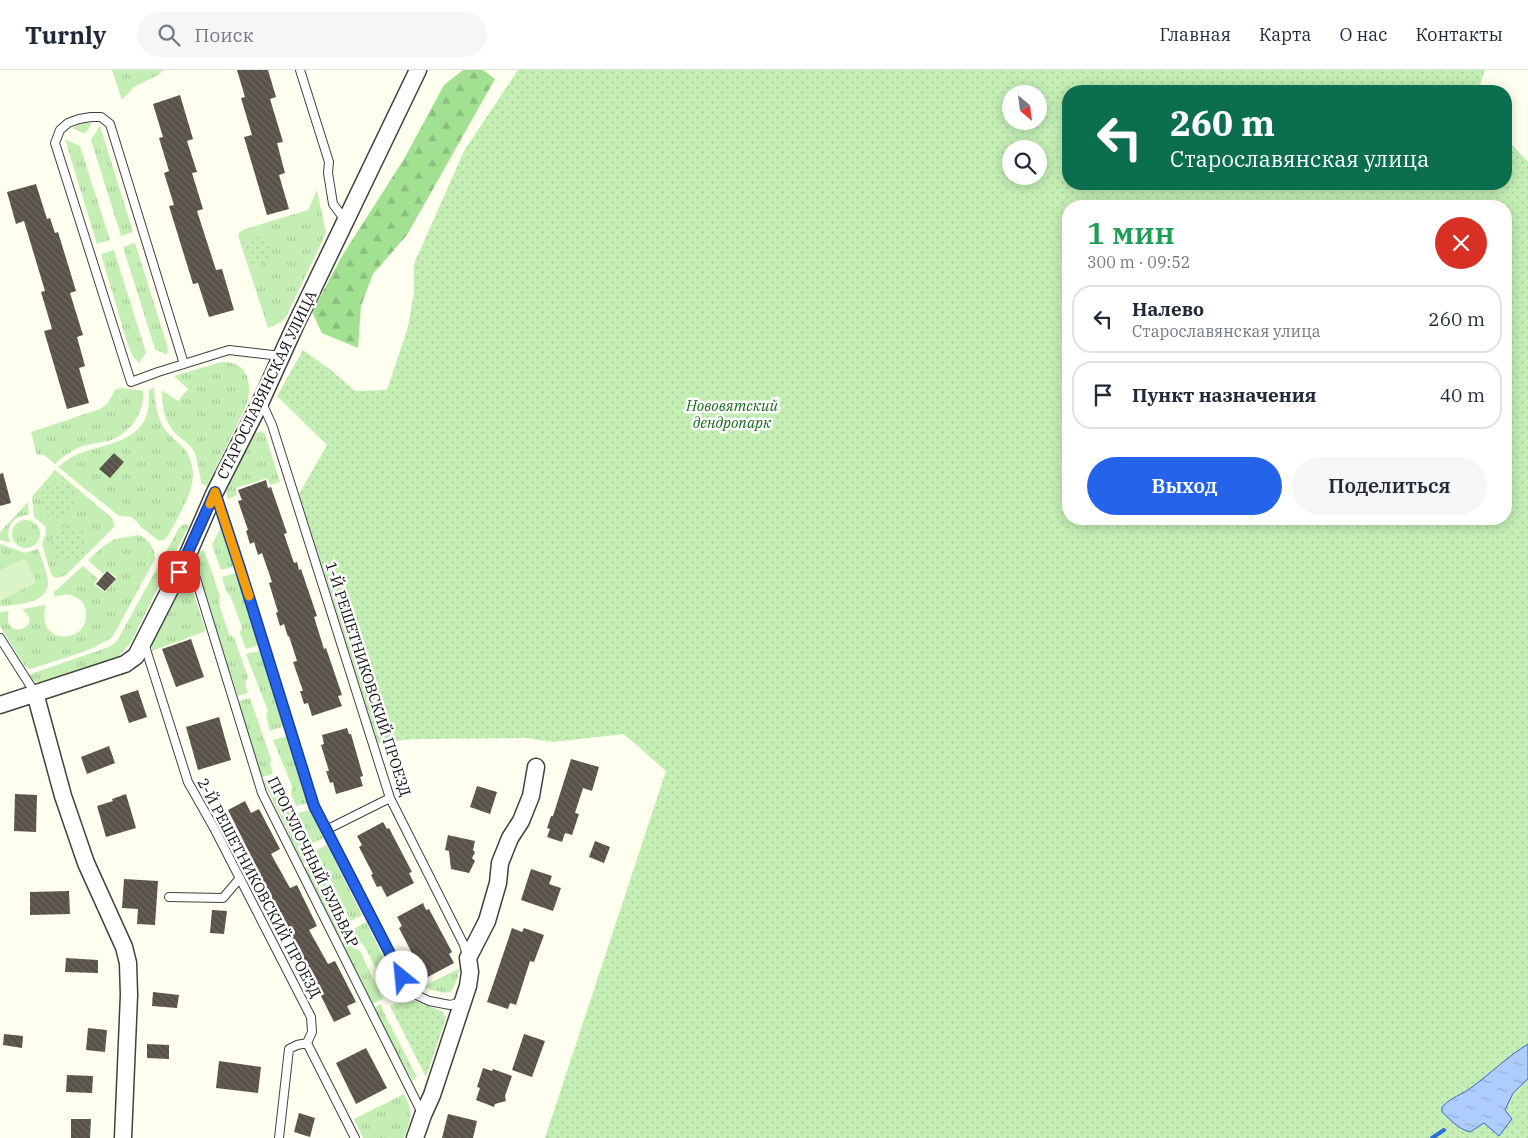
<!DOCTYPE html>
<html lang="ru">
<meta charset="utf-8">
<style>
:root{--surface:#fff;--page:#f6f6f7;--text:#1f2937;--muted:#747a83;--line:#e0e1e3;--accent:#2563eb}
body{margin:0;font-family:"IBM Plex Serif",serif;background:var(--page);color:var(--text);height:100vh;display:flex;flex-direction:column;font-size:19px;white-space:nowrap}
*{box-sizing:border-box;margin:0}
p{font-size:16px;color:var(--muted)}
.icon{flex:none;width:28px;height:28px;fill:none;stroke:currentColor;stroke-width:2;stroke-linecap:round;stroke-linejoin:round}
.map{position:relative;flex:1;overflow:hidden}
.side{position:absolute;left:1062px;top:130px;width:450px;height:325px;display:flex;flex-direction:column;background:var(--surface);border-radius:20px;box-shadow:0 2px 12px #0003}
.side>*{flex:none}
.banner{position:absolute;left:1062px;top:15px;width:450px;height:105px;border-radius:20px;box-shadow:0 2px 12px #0003;background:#0b6e4f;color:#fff;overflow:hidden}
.needle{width:32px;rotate:152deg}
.fabs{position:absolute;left:1002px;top:15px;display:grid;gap:10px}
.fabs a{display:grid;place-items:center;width:45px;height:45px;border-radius:50%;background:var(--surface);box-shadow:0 2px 12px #0003;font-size:25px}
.pin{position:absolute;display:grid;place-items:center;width:42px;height:42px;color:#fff;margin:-21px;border-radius:10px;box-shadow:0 2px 8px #0006}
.me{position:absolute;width:55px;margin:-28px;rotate:332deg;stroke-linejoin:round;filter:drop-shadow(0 0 4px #0008)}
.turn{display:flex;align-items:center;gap:18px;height:105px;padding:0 25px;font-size:22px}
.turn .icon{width:65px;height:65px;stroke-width:2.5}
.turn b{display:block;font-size:35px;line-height:42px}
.round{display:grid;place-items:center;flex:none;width:52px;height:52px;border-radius:26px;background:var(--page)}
.summary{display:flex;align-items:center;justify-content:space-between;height:85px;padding:0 25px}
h1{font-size:30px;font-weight:600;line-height:38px;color:#1e9e55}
.primary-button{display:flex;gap:10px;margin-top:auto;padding:10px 25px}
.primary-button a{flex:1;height:58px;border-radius:30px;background:var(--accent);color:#fff;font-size:20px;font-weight:600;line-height:58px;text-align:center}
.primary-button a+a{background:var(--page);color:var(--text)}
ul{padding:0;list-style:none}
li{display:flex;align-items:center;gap:15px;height:68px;margin:0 10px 8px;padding:0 15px;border:2px solid var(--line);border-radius:20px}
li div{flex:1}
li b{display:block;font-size:19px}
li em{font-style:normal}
header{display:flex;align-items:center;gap:30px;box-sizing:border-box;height:70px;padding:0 25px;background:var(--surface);border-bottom:1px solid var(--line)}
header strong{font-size:24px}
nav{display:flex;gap:28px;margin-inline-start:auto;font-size:18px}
.search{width:350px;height:45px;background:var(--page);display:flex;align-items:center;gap:12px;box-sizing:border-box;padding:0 18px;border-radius:28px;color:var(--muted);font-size:19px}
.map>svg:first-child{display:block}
</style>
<header>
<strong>Turnly</strong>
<div class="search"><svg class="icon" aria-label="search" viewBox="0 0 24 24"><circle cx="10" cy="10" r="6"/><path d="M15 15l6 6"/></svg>Поиск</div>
<nav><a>Главная</a><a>Карта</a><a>О нас</a><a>Контакты</a></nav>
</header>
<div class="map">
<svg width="1528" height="1068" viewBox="0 0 1528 1068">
<defs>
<pattern id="grass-tufts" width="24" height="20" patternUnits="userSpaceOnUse" patternTransform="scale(1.25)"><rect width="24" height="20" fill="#c4eeb4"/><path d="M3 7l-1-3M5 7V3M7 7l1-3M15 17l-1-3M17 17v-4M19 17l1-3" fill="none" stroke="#a7cb9a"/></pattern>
<pattern id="forest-firs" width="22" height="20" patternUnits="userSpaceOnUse" patternTransform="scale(1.25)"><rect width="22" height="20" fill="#a2e092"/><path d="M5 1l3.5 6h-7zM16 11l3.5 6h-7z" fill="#8abf7d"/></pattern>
<pattern id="park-dots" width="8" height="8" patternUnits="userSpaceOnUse" patternTransform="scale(1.25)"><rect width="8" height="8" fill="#c4eeb4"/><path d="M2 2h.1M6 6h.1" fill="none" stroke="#a7cb9a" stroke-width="1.8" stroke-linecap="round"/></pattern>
<pattern id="water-ripples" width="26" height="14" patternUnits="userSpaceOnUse" patternTransform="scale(1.25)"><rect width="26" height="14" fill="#aeccfc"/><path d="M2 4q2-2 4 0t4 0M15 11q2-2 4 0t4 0" fill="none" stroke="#94aed7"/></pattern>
<pattern id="building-back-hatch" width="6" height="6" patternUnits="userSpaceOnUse" patternTransform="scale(1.25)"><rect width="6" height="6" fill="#585249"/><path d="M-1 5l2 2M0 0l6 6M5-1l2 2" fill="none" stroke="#6b665f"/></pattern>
</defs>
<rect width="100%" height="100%" fill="#feffef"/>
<path fill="url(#grass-tufts)" d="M112 0H164L158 5 134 17 122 30Z
M81 53H92L85 64 72 58Z
M100 56 133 162 121 166 91 70Z
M65 69 80 76 110 170 97 174Z
M317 120 326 163 286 247 281 252 268 258 238 165 240 162 245 159 308 140Z
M135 173 168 278 167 285 155 279 123 177Z
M114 180 146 283 139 293 132 285 126 269 101 184Z
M221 292C249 291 253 314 246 336L207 416 202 414C198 402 199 390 193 380 188 372 182 370 176 364 165 353 161 335 162 320L178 331 188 319 174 306Z
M154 317C155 332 157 349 166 361 171 367 178 372 183 377 191 387 195 401 192 414 188 432 176 450 168 466L164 470 159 471 141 457 138 453 132 447 119 446 58 397C64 392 71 387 78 384 103 374 141 373 148 340 149 334 149 327 149 320Z
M122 318 143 321C145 342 131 362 111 370 101 373 90 373 80 377 71 381 62 387 55 394L44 385H37L31 362 100 339 107 334 116 319Z
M261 361 265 364 280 412 270 415 267 408 236 418 237 425 228 429 226 422 254 364Z
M55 400 112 448 115 456 66 505 61 507 55 508 51 504 42 474 46 463 45 456 34 447 32 427Z
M28 432 29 445C13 445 3 459 11 473L0 470V462Z
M12 464a14 14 0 1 1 28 0a14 14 0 1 1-28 0Z
M184 454 189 455 131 572 118 587 49 613C39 614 35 613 28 605L109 577 117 571 179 458Z
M221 456 235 496 221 500 212 475Z
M139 465C149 470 155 478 155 489L113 566C95 581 56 590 34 598L29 599 25 596 0 557V542L9 541C0 572 47 559 22 539L46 535C35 576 87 575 86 544 86 538 84 533 80 530 72 523 63 524 54 527V522L83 496 98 509 94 514 105 522 117 508 107 500 103 504 88 490 105 475 115 469Z
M0 474 25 483 38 479C41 488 48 503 48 512 49 534 14 535 0 536Z
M204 480 220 526 219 534 229 564 234 568 248 607 245 613 248 623 238 626 192 484Z
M236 503 259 575 246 579 240 563 242 557 230 525 226 522 222 507Z
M184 512 190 513 206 561 152 581V572L180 514Z
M260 581 284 656 270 661 266 645 268 641 246 584Z
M250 628 271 689 270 694 273 704 262 707 238 631Z
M287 666 308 733 296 736 291 724 292 716 273 670Z
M275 708 277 718 289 741 294 759 309 790 303 794 264 712Z
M310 740 323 768 310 775 300 755 298 743Z
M327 775 362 845 350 851 346 840 322 793 315 788 312 782Z
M311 794C328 807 340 845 347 865L340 869 304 798Z
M366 852 400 921 390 926 365 877 356 867 352 860Z
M348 870 352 877 360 881 383 929 372 934 341 873Z
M460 898C451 929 453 925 422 917Z
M381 934 384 943 417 1007 412 1010 373 938Z
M404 1024C415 1045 411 1047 404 1068H363L354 1049Z"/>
<path fill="url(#forest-firs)" d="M463 0H483L495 9 407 165 373 204 361 236 358 278 322 263 312 242 342 186 404 89 444 15Z"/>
<path fill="url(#park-dots)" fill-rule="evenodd" d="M518 0H1485L1478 21H1069V114H1506V68L1528 92V1068H545L666 701 624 664 553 672 527 668 413 669 378 673 299 424 327 375 277 326 303 280 331 300 355 321 387 320 408 257 414 222V194L464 81ZM1011 24H1039V51H1011ZM1011 79H1039V106H1011ZM1069 136H1506V449H1069Z
M264 165 274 190 252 198 242 173Z
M40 430a18 18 0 1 1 36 0a18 18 0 1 1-36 0Z
M51 474a18 18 0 1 1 36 0a18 18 0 1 1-36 0Z
M407 928 442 941 446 948 426 1007 390 936Z"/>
<path fill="#daf4c7" d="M23 489 26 491 35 509V513L0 531V500Z"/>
<path fill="url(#water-ripples)" stroke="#2e6cda" d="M1528 974V1009L1513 1023 1505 1040 1512 1049 1499 1066 1484 1053 1470 1062C1458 1059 1451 1050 1442 1042V1037C1451 1027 1462 1025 1472 1017 1491 1003 1507 987 1528 974Z"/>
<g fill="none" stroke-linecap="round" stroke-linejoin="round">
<path stroke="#2e6cda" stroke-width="4" d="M1432 1068 1444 1060"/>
</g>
<path fill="url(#building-back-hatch)" d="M237 0H268L276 27 270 29 283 72 277 73 285 103 279 105 289 139 267 145 244 67 252 65 241 28 245 27Z
M180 25 193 69 187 71 197 102 192 103 203 139 197 141 216 200 222 199 234 240 209 247 198 213 193 214 169 136 174 135 164 103 169 101 159 68 163 67 153 34Z
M36 114 47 149 50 148 55 163 58 162 76 221 70 223 83 265 77 267 85 296 79 298 89 333 67 339 44 261 52 259 41 222 45 221 24 151 16 154 7 122Z
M114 383 124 392 110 408 99 399Z
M3 403 11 433 0 436V404Z
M266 410 268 418 271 417 287 463 284 464 294 493 297 492 299 500 301 499 317 546 314 547 324 579 326 578 342 625 338 626 342 636 312 646 308 633 304 634 300 621H303L293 592 297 591 289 566 288 567 284 554 280 556 276 543 278 542 269 513 272 512 262 483 258 485 254 472 250 474 246 461 248 460 238 431 242 430 238 420Z
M107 501 116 509 105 521 96 514Z
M191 569 204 607 176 617 162 579Z
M138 620 147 647 129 653 120 626Z
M219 647 231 690 198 700 186 657Z
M347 658 349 664H351L363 706 360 707 363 716 336 724 333 712 330 713 326 701H329L321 675 324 674 322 665Z
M109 676 115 693 87 704 81 687Z
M571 689 599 697 592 721 583 718 575 743 579 744 572 765 565 763 562 772 547 767 550 759 547 758 551 746H553Z
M477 716 497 722 490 744 470 737Z
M15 724 37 725 36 762 14 761Z
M126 724 136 758 106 767 97 736 113 731 112 729Z
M245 731 251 743 259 739 280 779 271 784 290 818 297 815 317 856 309 860 328 894 335 891 356 932 347 936 351 944 334 952 228 740Z
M383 752 387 759 389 758 412 802 409 803 414 813 387 827 381 816 377 817 371 805 373 804 359 777 362 775 357 766Z
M448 765 475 771 473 780 475 782 472 788 475 791 469 803 451 799 449 781 445 780Z
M595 771 610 777 604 793 589 787Z
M531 799 552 806 549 814 561 818 553 841 521 830Z
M124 809 158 811 155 855 137 854 138 839 122 838Z
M69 821 70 844 30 845V822Z
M423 833 426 840 429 839 452 882 449 884 454 893 426 908 420 896 417 898 411 886 413 885 399 858 402 856 397 847Z
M212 840 227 841 224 864 210 863Z
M512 858 522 862 524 858 544 865 534 892 530 891 516 935 510 933 508 939 487 932Z
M66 888 98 890V903L65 902Z
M153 922 179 925 177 938 152 936Z
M88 958 107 960 105 982 86 980Z
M4 964 23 966 22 978 3 975Z
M524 964 545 971 532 1007 512 1000Z
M147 974 169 975V989L147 988Z
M366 978 387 1018 356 1034 336 993Z
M219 991 261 997 258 1023 216 1018Z
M483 998 492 1001 493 999 512 1006 505 1026 506 1031 495 1034 494 1037 476 1030 480 1018 477 1017Z
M67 1005 93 1006 92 1023 66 1022Z
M299 1043 315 1048 310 1067 294 1062Z
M448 1044 477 1051 473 1068H442Z
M71 1049H91L90 1068H71Z"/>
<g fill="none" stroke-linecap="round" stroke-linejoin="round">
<g stroke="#414141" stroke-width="10">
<path id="lane" d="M300 0 329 92 328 103 333 134 345 150
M184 294 110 54 101 47H91L79 49 68 53 60 60 55 73 131 312 158 302 229 280 281 286
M262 333 272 355 390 728 464 875 467 885
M216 425 240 499 314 736 410 922 429 931 450 935 462 932
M189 486 262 723 422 1043
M0 568 35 623
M144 573 188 712 214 758 311 947 312 962 307 973 355 1068
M326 760 390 728
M169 827 223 828 240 808
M279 1068 289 979 297 975 307 973"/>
</g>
<g stroke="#414141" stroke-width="19">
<path id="street" d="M35 623 63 726 86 793 124 877 128 893 129 925 123 1068
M0 635 125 594 136 586 188 484 215 422 261 331 295 256 418 0
M415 1068 423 1045 432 1025 468 916 470 902 468 888 487 851 498 813 500 793 510 768 521 751 531 726 536 697"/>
</g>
<use href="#lane" stroke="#fff" stroke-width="8"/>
<use href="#street" stroke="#fff" stroke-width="16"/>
</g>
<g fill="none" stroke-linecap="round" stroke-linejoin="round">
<g stroke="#184099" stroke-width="12">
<path id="route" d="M179 502 215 422 240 498 314 736 402 907"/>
</g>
<use href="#route" stroke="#2563eb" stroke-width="9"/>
<path stroke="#f59e0b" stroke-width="9" d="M210 434 215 422 249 526"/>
</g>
<g text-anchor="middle" stroke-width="5" stroke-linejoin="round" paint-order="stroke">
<g font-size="15" fill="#0e0e0e" stroke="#fff">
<text transform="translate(267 315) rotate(-64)" y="5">СТАРОСЛАВЯНСКАЯ УЛИЦА</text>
<text transform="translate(368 609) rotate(72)" y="5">1-Й РЕШЕТНИКОВСКИЙ ПРОЕЗД</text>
<text transform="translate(313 792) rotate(64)" y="5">ПРОГУЛОЧНЫЙ БУЛЬВАР</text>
<text transform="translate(259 818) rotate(62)" y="5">2-Й РЕШЕТНИКОВСКИЙ ПРОЕЗД</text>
</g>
<g font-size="15" font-style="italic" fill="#186c1a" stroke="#fff">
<text x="732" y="341">Нововятский<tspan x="732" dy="17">дендропарк</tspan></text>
</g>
</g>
</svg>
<div class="fabs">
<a><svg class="needle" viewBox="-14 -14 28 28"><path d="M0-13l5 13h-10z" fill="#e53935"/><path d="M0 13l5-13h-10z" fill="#747a83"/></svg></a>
<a><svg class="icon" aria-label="search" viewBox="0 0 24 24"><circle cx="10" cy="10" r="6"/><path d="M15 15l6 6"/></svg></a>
</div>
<div class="pin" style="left:179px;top:502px;background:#d93025"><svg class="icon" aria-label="arrive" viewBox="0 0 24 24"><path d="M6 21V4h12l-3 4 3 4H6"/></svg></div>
<svg class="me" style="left:402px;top:907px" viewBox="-20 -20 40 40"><circle r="19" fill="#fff"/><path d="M0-13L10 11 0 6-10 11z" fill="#2563eb"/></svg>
<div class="banner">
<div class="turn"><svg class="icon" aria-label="left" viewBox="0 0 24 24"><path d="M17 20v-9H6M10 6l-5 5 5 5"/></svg><div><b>260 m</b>Старославянская улица</div></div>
</div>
<section class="side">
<div class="summary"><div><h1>1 мин</h1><p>300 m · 09:52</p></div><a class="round" style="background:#d93025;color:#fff"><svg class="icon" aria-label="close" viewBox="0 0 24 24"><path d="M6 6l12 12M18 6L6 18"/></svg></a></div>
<ul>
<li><svg class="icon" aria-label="left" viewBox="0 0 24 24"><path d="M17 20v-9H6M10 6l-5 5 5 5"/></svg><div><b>Налево</b><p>Старославянская улица</p></div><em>260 m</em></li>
<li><svg class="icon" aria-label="arrive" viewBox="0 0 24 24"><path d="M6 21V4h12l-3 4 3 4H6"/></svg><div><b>Пункт назначения</b></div><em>40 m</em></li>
</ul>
<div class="primary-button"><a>Выход</a><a>Поделиться</a></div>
</section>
</div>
